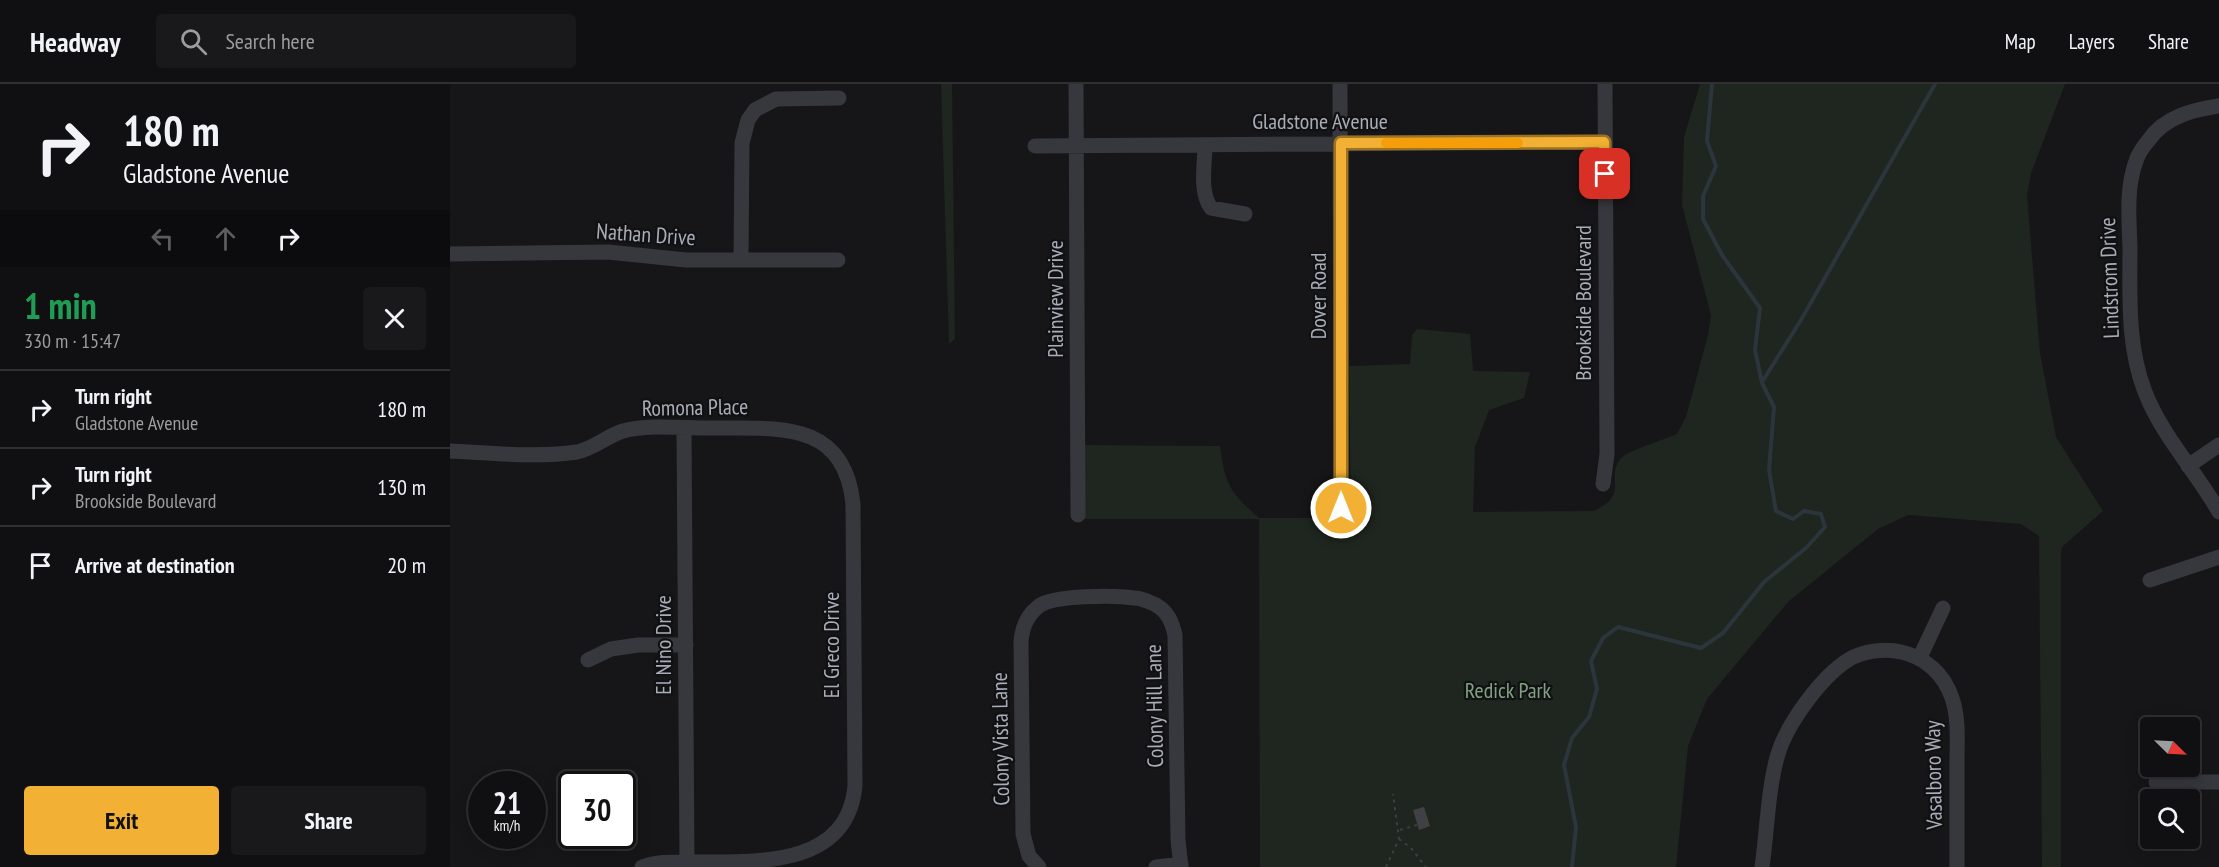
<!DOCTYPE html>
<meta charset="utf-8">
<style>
:root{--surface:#101012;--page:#19191b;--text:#f1f3f6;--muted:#9c9d9f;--line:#303032;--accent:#f2b134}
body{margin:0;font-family:"PT Sans Narrow",sans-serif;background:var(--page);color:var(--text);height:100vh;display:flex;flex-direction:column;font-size:22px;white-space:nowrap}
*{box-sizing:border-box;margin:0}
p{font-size:20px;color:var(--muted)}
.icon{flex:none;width:33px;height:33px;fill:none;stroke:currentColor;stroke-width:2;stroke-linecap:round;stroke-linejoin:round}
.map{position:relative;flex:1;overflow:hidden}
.drawer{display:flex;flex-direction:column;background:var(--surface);width:450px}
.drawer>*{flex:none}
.banner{background:#101012;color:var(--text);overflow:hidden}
.needle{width:39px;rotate:114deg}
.controls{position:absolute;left:1690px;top:633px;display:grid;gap:12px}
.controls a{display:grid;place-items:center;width:60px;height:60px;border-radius:6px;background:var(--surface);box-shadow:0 3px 15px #0003,0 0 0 2px var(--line);font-size:30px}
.speed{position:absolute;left:18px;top:687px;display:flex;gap:12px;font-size:30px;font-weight:700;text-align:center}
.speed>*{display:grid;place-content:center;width:78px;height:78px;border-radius:50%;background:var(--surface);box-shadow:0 3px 15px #0003,0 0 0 2px var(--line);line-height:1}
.speed small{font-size:15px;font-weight:400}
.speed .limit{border:3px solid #111;border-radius:9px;background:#fff;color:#111}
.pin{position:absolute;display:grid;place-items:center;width:51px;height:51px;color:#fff;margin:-26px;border-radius:12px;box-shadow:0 3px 9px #0006}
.me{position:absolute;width:66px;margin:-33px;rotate:0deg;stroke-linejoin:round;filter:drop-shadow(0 0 4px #0008)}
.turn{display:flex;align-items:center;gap:21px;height:126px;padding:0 24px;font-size:27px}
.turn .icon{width:78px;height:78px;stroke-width:2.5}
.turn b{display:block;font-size:42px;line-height:51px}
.lanes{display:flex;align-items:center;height:57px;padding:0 24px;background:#0003;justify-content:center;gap:30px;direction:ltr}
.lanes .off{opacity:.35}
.round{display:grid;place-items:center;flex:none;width:63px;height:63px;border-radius:6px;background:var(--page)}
.head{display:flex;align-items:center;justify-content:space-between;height:102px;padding:0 24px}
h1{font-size:36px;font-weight:800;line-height:45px;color:#1e9e55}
.action{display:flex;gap:12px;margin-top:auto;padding:12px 24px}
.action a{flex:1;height:69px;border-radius:6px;background:var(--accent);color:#111;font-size:24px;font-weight:800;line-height:69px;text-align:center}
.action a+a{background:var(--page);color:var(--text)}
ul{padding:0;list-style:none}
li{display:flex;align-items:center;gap:18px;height:78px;padding:0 24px;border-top:2px solid var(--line)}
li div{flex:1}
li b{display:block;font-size:22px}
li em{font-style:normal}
header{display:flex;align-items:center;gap:36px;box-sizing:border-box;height:84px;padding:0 30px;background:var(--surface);border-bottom:2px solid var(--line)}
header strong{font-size:28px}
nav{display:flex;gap:33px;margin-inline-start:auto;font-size:21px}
.search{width:420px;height:54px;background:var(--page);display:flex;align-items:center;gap:15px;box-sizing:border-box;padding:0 21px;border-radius:6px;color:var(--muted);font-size:22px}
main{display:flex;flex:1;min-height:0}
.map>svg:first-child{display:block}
</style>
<header>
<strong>Headway</strong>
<div class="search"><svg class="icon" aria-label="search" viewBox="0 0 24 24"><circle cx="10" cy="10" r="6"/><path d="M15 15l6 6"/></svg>Search here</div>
<nav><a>Map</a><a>Layers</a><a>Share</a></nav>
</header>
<main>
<section class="drawer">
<div class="banner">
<div class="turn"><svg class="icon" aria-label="right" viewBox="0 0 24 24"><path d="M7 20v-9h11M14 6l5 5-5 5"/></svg><div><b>180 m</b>Gladstone Avenue</div></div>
<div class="lanes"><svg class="icon off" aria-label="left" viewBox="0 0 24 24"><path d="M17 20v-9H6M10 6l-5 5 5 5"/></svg><svg class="icon off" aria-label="ahead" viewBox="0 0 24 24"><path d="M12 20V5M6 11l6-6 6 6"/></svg><svg class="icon" aria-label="right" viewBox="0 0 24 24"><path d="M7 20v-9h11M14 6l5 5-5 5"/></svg></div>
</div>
<div class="head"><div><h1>1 min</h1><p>330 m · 15:47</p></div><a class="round"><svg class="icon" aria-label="close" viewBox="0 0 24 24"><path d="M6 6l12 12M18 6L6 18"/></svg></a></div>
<ul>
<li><svg class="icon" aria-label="right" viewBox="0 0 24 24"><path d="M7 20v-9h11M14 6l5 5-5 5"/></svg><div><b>Turn right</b><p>Gladstone Avenue</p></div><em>180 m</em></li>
<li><svg class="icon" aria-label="right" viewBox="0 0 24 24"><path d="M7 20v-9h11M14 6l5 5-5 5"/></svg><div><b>Turn right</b><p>Brookside Boulevard</p></div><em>130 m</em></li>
<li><svg class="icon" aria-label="arrive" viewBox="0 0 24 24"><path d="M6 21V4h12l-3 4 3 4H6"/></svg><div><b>Arrive at destination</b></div><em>20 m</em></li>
</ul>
<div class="action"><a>Exit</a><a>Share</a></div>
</section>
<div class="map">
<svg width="1769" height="783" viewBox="0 0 1769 783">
<rect width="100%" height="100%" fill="#161618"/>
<path fill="#1e261f" d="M491 0H502L505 255 499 260Z
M1250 0H1615L1581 89 1577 111 1590 269 1606 353 1653 427 1612 463 1611 470V783H1592L1589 452 1571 440 1458 431 1428 445 1338 518 1257 615 1238 662 1226 783H810L809 435H632V361L770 362C775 401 780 408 809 434H901L899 282 960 280 962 251 967 245 1020 250 1023 287 1080 288 1074 314 1039 326 1025 363 1023 428 1144 427C1181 409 1154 396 1171 374 1177 367 1216 355 1227 350L1236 333 1258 251 1261 231 1232 121 1234 53Z"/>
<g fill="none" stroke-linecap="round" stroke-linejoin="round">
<path stroke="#2c353c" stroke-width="4" d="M1312 298 1351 236 1485 0
M1122 783 1126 743 1114 681 1122 654 1139 633 1147 605 1141 577 1153 554 1168 543 1251 564 1273 549 1314 498 1356 464 1375 443 1371 430 1354 427 1343 435 1326 427 1319 386 1324 323 1312 299 1305 266 1310 224 1272 171 1253 135V112L1266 82 1257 57 1262 0"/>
</g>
<path fill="#404145" d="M974 723 980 742 969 746 963 726Z"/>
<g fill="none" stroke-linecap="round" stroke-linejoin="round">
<path stroke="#3d3f44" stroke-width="2" stroke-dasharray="3 4.5" stroke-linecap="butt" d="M950 746 967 741
M949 755 961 764 976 783
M936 783 949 755 943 710"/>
<path stroke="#37383d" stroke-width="15" d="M626 0 628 431
M890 0 891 424
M1769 22C1742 26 1714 33 1698 57 1693 63 1688 70 1686 77 1676 104 1679 135 1680 163 1680 212 1677 262 1695 308 1712 352 1746 387 1769 428
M755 61C755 80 749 108 761 124L795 130
M585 62 1154 58
M0 170 158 168 236 176H388
M291 176 292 59 298 36 305 26 326 15 389 14
M234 344 237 778
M0 367C42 369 86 374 127 368 143 365 157 352 173 347 200 340 232 344 259 344 325 345 394 334 403 420L405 702C397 783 309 778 242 778 225 778 208 777 192 783
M1738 382 1769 361
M1153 400 1157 370 1155 0
M1700 496 1769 473
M1470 573 1493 524
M138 576 161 565 188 561H236
M1706 698H1769
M589 783 579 772 573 750 571 558C572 544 577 531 589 522 603 511 665 511 684 514 692 514 699 518 706 521 718 528 722 538 725 551L728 756 731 783
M706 783 731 780
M1312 783C1317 748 1318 703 1328 670 1337 640 1371 593 1398 576 1412 567 1435 564 1451 568 1475 573 1494 590 1502 614 1509 634 1507 658 1507 678 1507 713 1507 748 1507 783"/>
</g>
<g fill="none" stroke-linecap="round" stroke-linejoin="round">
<g stroke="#9d7322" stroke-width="15">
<path id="route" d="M891 424V59L1154 58 1155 90"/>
</g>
<use href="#route" stroke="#f2b134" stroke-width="10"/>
<path stroke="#f59e0b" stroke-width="10" d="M936 59H1068"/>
</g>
<g text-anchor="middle" stroke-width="4.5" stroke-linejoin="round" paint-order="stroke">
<g font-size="22" fill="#a8adb8" stroke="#111113">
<text x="870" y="45">Gladstone Avenue</text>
<text transform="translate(196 150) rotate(4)" y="8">Nathan Drive</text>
<text transform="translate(1659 194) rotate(-92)" y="8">Lindstrom Drive</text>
<text transform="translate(868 212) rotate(-90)" y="8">Dover Road</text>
<text transform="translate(605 215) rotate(-90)" y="8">Plainview Drive</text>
<text transform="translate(1133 219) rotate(-90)" y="8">Brookside Boulevard</text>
<text transform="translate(245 323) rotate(-1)" y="8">Romona Place</text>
<text transform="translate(213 561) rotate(-90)" y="8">El Nino Drive</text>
<text transform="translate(381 561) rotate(-90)" y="8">El Greco Drive</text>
<text transform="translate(704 622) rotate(-91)" y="8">Colony Hill Lane</text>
<text transform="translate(550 655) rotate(-91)" y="8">Colony Vista Lane</text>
<text transform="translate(1483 691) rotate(-91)" y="8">Vasalboro Way</text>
</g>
<g font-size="22" fill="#7fa381" stroke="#111113">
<text x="1058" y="614">Redick Park</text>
</g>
</g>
</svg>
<div class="controls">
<a><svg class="needle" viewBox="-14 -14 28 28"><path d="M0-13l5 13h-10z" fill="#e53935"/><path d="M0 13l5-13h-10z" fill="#9c9d9f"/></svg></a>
<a><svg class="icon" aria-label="search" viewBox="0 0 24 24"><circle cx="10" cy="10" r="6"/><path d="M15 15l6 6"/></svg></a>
</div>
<div class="speed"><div>21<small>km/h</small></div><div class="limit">30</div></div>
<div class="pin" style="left:1155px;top:90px;background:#d93025"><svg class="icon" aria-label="arrive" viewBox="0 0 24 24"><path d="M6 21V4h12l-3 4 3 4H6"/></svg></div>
<svg class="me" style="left:891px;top:424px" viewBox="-20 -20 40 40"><circle r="17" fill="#f2b134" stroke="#fff" stroke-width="3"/><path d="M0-11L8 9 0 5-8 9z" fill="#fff"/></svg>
</div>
</main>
